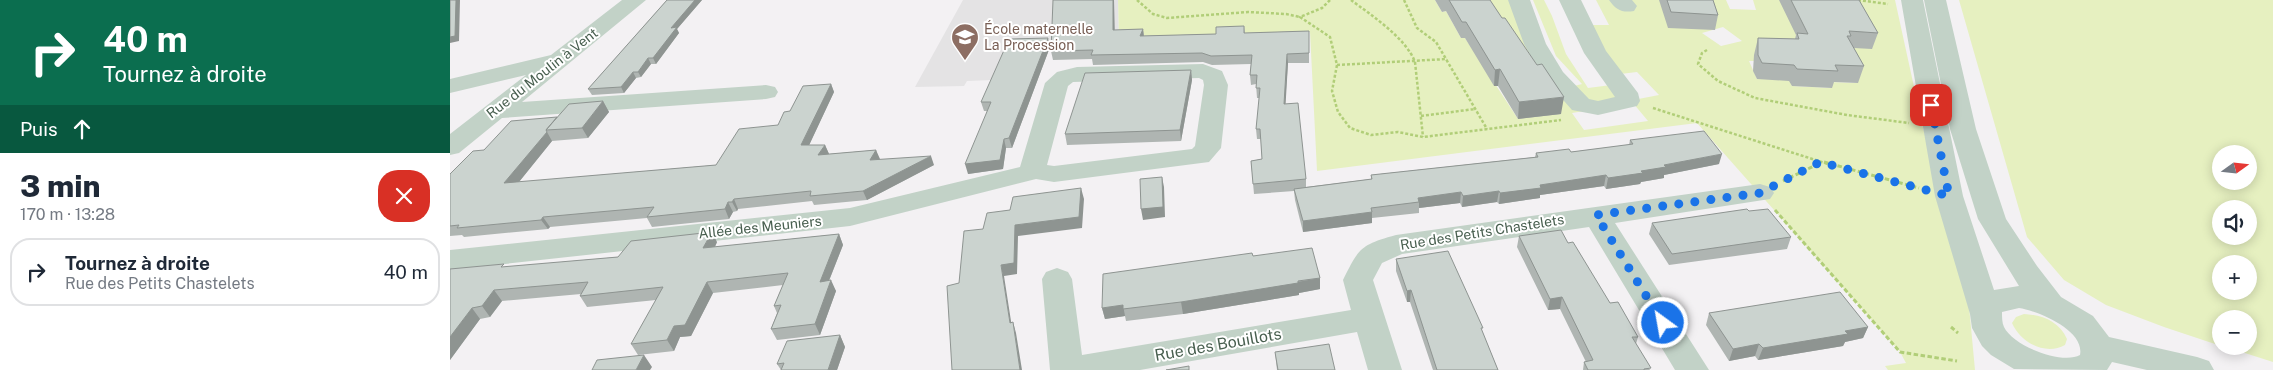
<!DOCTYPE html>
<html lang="fr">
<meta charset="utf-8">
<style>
:root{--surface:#fff;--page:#f2f2f3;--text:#1f2937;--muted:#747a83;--line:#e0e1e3}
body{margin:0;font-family:"Public Sans",sans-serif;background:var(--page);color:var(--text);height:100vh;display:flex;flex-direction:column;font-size:19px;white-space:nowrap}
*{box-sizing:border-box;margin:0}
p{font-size:16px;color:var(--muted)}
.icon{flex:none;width:28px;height:28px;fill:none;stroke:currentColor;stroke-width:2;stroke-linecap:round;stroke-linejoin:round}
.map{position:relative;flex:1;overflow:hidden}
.side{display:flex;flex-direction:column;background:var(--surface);width:450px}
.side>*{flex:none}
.banner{background:#0b6e4f;color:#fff;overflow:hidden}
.needle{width:32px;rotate:75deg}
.fabs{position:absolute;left:1762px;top:145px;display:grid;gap:10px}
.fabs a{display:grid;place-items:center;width:45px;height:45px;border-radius:50%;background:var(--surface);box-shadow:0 2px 12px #0003;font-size:25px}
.pin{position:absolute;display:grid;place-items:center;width:42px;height:42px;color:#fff;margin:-21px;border-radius:10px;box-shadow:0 2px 8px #0006}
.me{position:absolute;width:55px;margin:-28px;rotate:328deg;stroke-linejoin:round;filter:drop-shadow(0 0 4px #0008)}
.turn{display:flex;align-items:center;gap:18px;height:105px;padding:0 20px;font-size:22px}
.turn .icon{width:65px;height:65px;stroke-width:2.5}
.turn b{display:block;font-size:35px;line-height:42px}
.then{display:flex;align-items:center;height:48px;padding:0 20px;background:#0003;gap:10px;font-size:19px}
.round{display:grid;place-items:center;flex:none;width:52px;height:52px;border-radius:20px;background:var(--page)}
.head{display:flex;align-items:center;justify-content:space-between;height:85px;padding:0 20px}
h1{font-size:30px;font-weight:800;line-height:38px}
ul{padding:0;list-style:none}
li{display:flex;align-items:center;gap:15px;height:68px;margin:0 10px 8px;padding:0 10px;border:2px solid var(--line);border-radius:20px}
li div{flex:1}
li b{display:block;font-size:19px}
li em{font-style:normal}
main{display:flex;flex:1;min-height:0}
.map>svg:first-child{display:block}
</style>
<main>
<section class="side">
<div class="banner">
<div class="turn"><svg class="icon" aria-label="right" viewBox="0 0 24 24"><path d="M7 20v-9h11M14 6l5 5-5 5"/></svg><div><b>40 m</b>Tournez à droite</div></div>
<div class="then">Puis<svg class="icon" aria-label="ahead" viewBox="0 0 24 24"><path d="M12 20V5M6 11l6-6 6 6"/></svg></div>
</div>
<div class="head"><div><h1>3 min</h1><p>170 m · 13:28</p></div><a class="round" style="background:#d93025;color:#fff"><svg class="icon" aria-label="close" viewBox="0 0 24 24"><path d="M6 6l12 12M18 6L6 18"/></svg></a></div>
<ul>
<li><svg class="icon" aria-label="right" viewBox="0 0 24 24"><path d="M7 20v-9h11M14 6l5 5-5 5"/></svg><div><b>Tournez à droite</b><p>Rue des Petits Chastelets</p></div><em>40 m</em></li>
</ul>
</section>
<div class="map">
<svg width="1823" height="370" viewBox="0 0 1823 370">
<rect width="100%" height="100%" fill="#f3f1f3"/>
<path fill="#e4e3e4" d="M513 0H668L669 38 560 42 543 80 517 81 514 86 465 87Z"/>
<path fill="#e6f0c0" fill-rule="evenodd" d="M668 0H985L992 12 996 11 1011 38H1015L1068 119 1024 0H1069L1116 88 1132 84 1106 56 1083 0H1094L1102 16 1116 54 1138 88 1169 84 1178 101 1209 95 1187 72 1162 75 1132 25H1159L1146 0H1276L1280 9 1306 10 1303 0H1445L1473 128 1517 285 1525 370H1438L1435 366 1456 363 1450 352 1247 123 867 171 860 32 669 38ZM1273 27 1292 41 1271 46 1252 33ZM1358 35 1408 82 1407 83 1379 82 1382 88 1342 86 1339 79H1307L1299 61H1317ZM1183 103 1198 121 1134 130 1122 113Z
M1509 0H1823V362L1773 346H1799V319H1771V346L1714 327 1656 305 1614 280 1577 237ZM1771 154H1799V181H1771ZM1771 209H1799V236H1771ZM1771 264H1799V291H1771Z
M1574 314C1592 315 1609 321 1617 339L1615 345C1595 356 1570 342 1562 323L1566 317Z"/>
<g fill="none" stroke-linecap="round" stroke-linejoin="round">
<path stroke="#b1ce78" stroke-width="2.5" stroke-dasharray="3 2" stroke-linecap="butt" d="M687 0 703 14 717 18 798 12 836 14 850 17
M880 0 872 8 850 17 880 37 887 65 882 91 888 112 900 128 921 135 948 132 973 137 1111 120
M901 0C921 15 956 38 965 62L973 137
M954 0 967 28 986 42 1037 129
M1408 0 1438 4
M1257 50 1252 53 1248 64 1268 81 1305 98 1397 115 1459 123
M887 65 997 59
M1203 108 1378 164
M971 116 1025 109"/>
<path stroke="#b1ce78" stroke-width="3" stroke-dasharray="4.5 2.5" stroke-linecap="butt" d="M1374 162 1469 188
M1333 181 1370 163
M1325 210 1450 352 1507 361
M1501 327 1508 333"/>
<path fill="#c2d2c7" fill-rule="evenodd" d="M172 0H196L72 102 316 85 325 87 328 92 325 97 316 99 52 118 9 153 0 155V134L76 75 0 93V79L101 55Z
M1058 0H1080L1096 44 1113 72 1139 99 1148 101 1165 97 1134 53 1109 0H1131L1156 51 1188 93 1190 101 1187 106 1148 115 1122 110 1092 76 1074 44Z
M1159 0H1182L1187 6 1184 11C1172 13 1166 10 1159 0Z
M1451 0H1473L1513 196 1544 290 1569 286 1528 219 1500 129 1474 0H1496L1526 129 1556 219 1587 266 1611 297 1643 316 1659 337 1747 357 1759 361 1764 370H1697L1662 362 1657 370 1564 369 1541 355 1532 346 1522 328 1520 314 1485 196ZM1569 308C1588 311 1635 330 1630 355 1612 365 1563 346 1554 327 1552 323 1552 317 1552 312Z
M753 64 772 71 778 85 771 148 759 162 604 182 586 179 400 226 0 270V250L400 208 570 167 595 83 607 72 627 67ZM749 78 753 80 754 85 745 146 742 149 604 166 597 165 618 86 623 82Z
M1310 184 1320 187 1324 193 1320 199 1165 223 1259 370H1225L1139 227 952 254 932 263 923 280 952 370H918L907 332 690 370H600L592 279 596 272 607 268 618 272 622 279 632 355 901 310 893 280C909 248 910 245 946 235Z"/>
</g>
<path fill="#afb5b2" d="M217 0H252L227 29 229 33 206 64H201L191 77 186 78 174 93 142 95 138 89Z
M985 0H1040L1111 114 1068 119 1048 86H1044L1015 38H1011L996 11 992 12Z
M1209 0H1263L1268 15 1265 30 1218 28Z
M1329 0H1409L1428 33 1422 49 1404 48 1414 66 1408 83 1384 82 1382 88 1342 86 1339 81 1307 79 1303 71 1304 55 1308 38 1345 39 1346 35Z
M794 26 795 33 859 31V63H838L835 104 856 179V187L921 179V175L1085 157 1086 153 1121 152 1179 145 1180 140 1269 164 1214 175V178L1191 182 1190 184 1156 189 1154 186 1090 195V198L1049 204 1047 202 1012 207 1010 203 969 208V213L922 218V223L853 232 845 200 844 191 804 194 801 161 812 159 811 139H807L806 129 810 98H807L806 84 801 85 800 75 801 64 762 65 753 62 643 65 642 59 603 60 601 51 665 30 693 29 694 36 766 34Z
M600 47 562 148H556L553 169 518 174 537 111H534L531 102Z
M741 70 742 80 731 141 617 145 615 134Z
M381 84 384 92 359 145H375L379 154 426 150 429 160 484 165 417 200 364 205 362 201 288 209 287 211 283 212 279 219 202 227 197 218 100 227 98 229 14 237 12 235 0 236V174L34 150 107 117 153 101 159 112 138 138 102 141 69 182 266 165 328 125 340 111Z
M1299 211 1341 237 1337 249 1219 265 1199 234 1202 223Z
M389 234 393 245 379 281 386 291 370 335 327 340 321 329 327 313 324 306 333 285 263 293 241 336 230 337 224 351 188 355 181 344 206 300 137 307 130 296 131 294 52 301 40 317 30 319 0 360V269L56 267 168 257 267 242 265 247Z
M1069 236 1118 243 1160 303 1188 337 1186 344 1200 370H1133L1134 362H1136L1110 309 1098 310 1067 247Z
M803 256 870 278V289L849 293V295L733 314 676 321 675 316 655 319 652 308Z
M946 259 1032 331 1048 370H983L960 302H957L946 271Z
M1259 313 1418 327 1413 338 1395 342 1393 346 1308 360 1305 356 1279 361 1256 325Z
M390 335 395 347 387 370H331L327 364Z
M825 352 885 370H827Z"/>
<path fill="#8e9491" d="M6 0H10L9 41 0 43V37Z
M245 0H252L227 29 229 33 206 64 203 58 221 28Z
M663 0H664L665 39 663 30Z
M693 29 694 38 690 36Z
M598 38 600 47 562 148 559 138Z
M837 54 838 63 835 114 834 104Z
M198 58 201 64 191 77 188 72Z
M1050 69 1048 86H1044L1045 70Z
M741 70 742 80 731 141 730 130Z
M183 72 186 78 174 93 171 87Z
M381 84 384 92 355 154 351 145Z
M1114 97 1111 114 1068 119 1069 102Z
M153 101 159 112 138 138 132 128Z
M97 132 102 141 60 193 54 183Z
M554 139 556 148 553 169 518 174 515 164Z
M375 145 379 154 372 165 368 155Z
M426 150 430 159 424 170 420 160Z
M1272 154 1269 164 1214 175V178L1191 182 1190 184 1156 189 1158 178 1214 165Z
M481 156 484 165 417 200 413 191Z
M1156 175 1154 186 1090 195V198L1049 204 1050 193 1090 185Z
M712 177 714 187 715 217 693 220 691 209Z
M631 188 634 199 632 228 568 236 567 274 554 276 563 334 560 323 551 265 565 225Z
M1049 191 1047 202 1012 207 1013 196Z
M1011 192 1010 203 969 208V202L968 198Z
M284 199 288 209 287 211 282 202Z
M278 202 283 212 279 219 275 209Z
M922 212V223L853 232V221Z
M93 217 100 227 98 229 91 220Z
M262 232 267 242 259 259 253 248Z
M389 234 393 245 374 293 370 282Z
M870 278V289L849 293V295L733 314 731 302Z
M381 280 386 291 370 335 365 324Z
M257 282 263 293 241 336 230 337 224 351 217 340 224 326Z
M44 290 52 301 40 317 32 306Z
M961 290 960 302H957V291Z
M1112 297 1110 309 1098 310 1100 299Z
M673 305 675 316 655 319 652 308Z
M22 308 30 319 0 360V337Z
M563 322 566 333 572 370H570Z
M1418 327 1413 338 1395 342 1393 346 1308 360 1313 348 1395 331Z
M390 335 395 347 387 370H378Z
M1309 344 1305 356 1279 361 1283 349Z
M194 355 202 367 200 370H186Z"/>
<path fill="#cbd3cf" stroke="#8e9491" d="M0 0H6L5 36 0 37Z
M217 0H245L221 28 227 27 203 58H198L188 72H183L171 87 138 89Z
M603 0H663V30L693 29 690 36 766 34V27L794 26V33L859 31V53L837 54 834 104 848 103 856 179 803 184 801 161 812 159 810 129H806L810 88H806L807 75H800L802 55 761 56 752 53 641 55 643 50 601 51Z
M999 0H1040L1052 18H1055L1087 65 1092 64 1114 97 1069 102 1050 69 1045 70 1016 22H1012Z
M1217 0H1263L1268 15 1221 12Z
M1341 0H1409L1428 33 1399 31 1401 36H1397L1414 66 1385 65 1388 71 1347 69 1344 65 1312 63 1308 55V38L1349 39 1347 33 1358 34Z
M598 38 559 138 554 139 550 160 515 164 541 102H531L559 39Z
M741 70 730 130 615 134 635 73Z
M381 84 351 145H375L368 155 426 150 420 160 481 156 413 191 360 196 361 191 284 199 282 202H278L275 209 197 217 204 207 93 217 91 220 7 228 9 225 0 226V174L23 151 34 150 61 121 107 117 96 130 97 132 54 183 266 165 289 129 328 125 334 112 340 111 353 86Z
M153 101 132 128 96 130 119 104Z
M1254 131 1272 154 1214 165 1216 167 1191 171 1193 173 1158 178 1156 175 1090 185 1091 188 1050 193 1049 191 1013 196 1011 192 968 198 969 202 921 208 922 212 853 221 844 189 922 179 921 175 1088 157 1086 153 1119 149 1121 152 1183 144 1180 140Z
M712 177 713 207 691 209 690 179Z
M631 188 629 217 565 225 564 263 551 265 560 323 563 322 570 370H502L497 286 509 283 514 231 533 229 537 213 560 210 563 197Z
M1297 209 1299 211 1318 209 1341 237 1222 254 1202 223Z
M1111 230 1118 243 1123 242 1160 303 1168 302 1188 337H1182L1201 368 1194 369V370H1138L1134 362 1143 360 1112 297 1100 299 1069 236Z
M262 232 253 248 389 234 370 282 381 280 365 324 321 329 331 305 324 306 338 273 257 282 235 325 224 326 217 340 181 344 213 287 130 296 138 282 44 290 32 306 22 308 0 337V269L54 264 51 267 168 257 181 241Z
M862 248 870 278 848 281V283L731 302 673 309V305L652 308 653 274 802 253 803 256Z
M998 251 1033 328H1031L1048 370H987L961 290 957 291 946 259Z
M1390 292 1418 327 1395 331 1398 334 1313 348 1309 344 1283 349 1259 313Z
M390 335 378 370H331L334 363 327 364 337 341Z
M879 344 885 370H828L825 352Z
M194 355 186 370H142L147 360Z
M739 366V370H716Z"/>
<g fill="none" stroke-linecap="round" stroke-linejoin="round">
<path stroke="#1a73e8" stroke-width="9" stroke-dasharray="0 16.2" d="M1213 323 1146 215 1310 193 1370 162 1499 196 1481 105"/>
</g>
<defs>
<g id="school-pin" transform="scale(1.4375)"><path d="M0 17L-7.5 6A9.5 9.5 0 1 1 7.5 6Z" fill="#8d6e63" stroke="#fff"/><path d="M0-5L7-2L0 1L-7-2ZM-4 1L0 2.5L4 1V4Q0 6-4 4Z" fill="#fff"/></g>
</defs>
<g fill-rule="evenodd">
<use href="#school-pin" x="515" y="37"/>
</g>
<g text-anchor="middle" stroke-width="4" stroke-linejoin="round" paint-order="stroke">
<g font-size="14" fill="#785e54" stroke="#fff" text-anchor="start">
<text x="534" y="34">École maternelle<tspan x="534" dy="16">La Procession</tspan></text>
</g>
<g font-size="14" fill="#485f4f" stroke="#fff">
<text transform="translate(92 73) rotate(-38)" y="5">Rue du Moulin à Vent</text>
<text transform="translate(310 227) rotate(-6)" y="5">Allée des Meuniers</text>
<text transform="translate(1032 232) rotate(-9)" y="5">Rue des Petits Chastelets</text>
</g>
<g font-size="16" fill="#485f4f" stroke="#fff">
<text transform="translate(768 344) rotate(-10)" y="6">Rue des Bouillots</text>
</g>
</g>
</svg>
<div class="fabs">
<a><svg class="needle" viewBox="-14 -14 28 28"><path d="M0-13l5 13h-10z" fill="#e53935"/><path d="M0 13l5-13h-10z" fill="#747a83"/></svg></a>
<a><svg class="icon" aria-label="sound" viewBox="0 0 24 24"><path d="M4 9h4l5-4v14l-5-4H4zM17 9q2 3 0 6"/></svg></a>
<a>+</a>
<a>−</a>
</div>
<div class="pin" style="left:1481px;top:105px;background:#d93025"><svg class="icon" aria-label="arrive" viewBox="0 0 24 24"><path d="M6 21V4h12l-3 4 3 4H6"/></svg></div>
<svg class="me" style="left:1213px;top:323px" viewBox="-20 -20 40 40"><circle r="17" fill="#1a73e8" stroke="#fff" stroke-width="3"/><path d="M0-11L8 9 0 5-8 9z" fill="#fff"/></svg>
</div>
</main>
